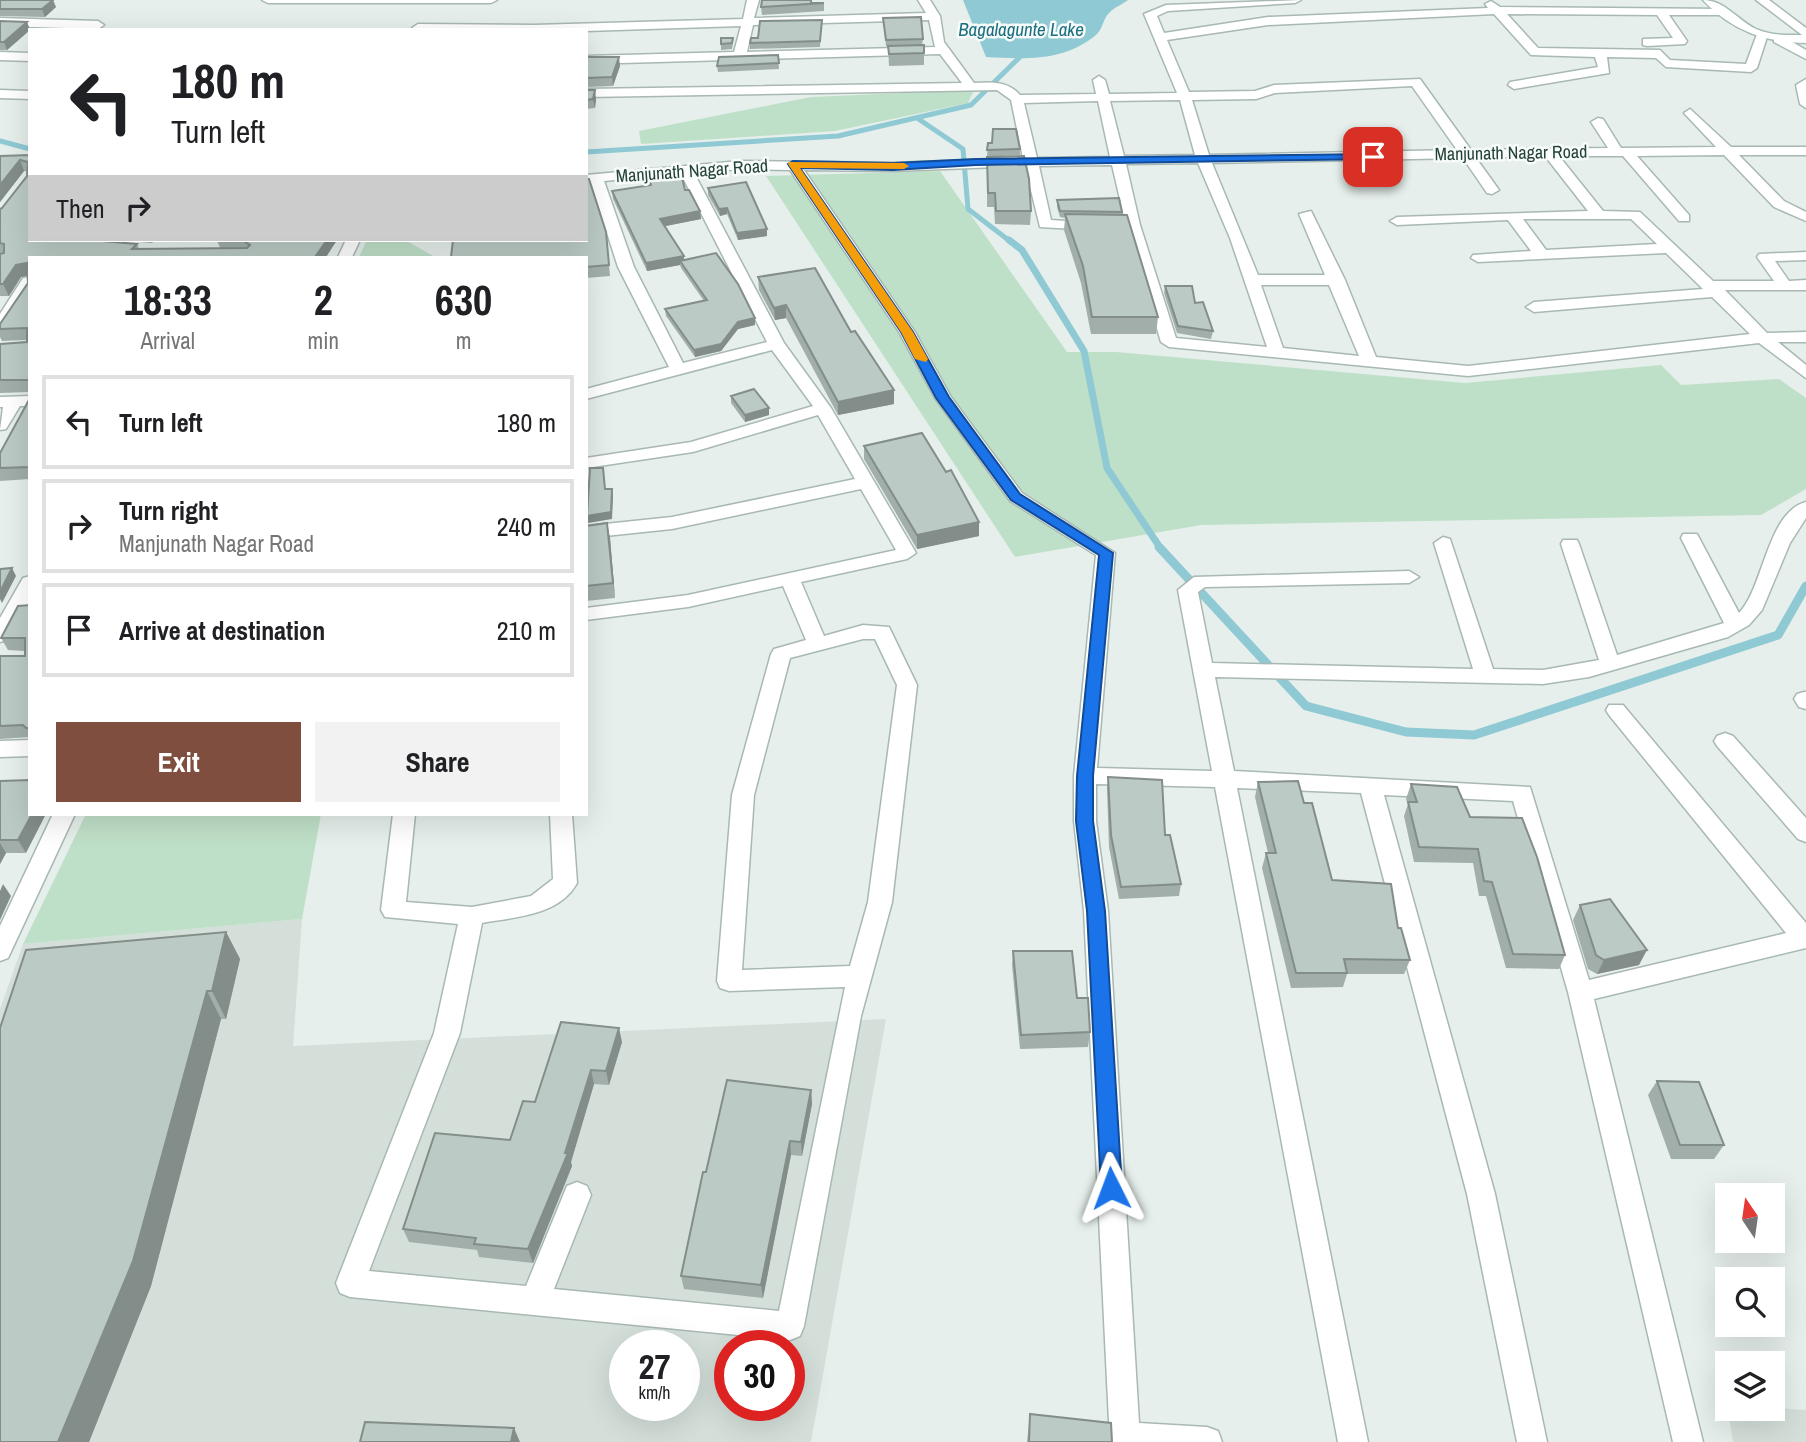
<!DOCTYPE html>
<style>
:root{--surface:#fff;--page:#f2f2f2;--text:#202124;--muted:#757577;--line:#e0e0e0;--accent:#7f4e3f}
body{margin:0;font-family:"Archivo Narrow",sans-serif;background:var(--page);color:var(--text);height:100vh;display:flex;flex-direction:column;font-size:26px;white-space:nowrap}
*{box-sizing:border-box;margin:0}
p{font-size:23px;color:var(--muted)}
.icon{flex:none;width:38px;height:38px;fill:none;stroke:currentColor;stroke-width:2;stroke-linecap:round;stroke-linejoin:round}
.map{position:relative;flex:1;overflow:hidden}
.details{position:absolute;left:28px;top:256px;width:560px;height:560px;display:flex;flex-direction:column;background:var(--surface);border-radius:0px;box-shadow:0 7px 28px #0002}
.details>*{flex:none}
.banner{position:absolute;left:28px;top:28px;width:560px;height:214px;border-radius:0px;box-shadow:0 7px 28px #0002;background:#fff;color:var(--text);overflow:hidden}
.needle{width:46px;rotate:347deg}
.fabs{position:absolute;left:1715px;top:1183px;display:grid;gap:14px}
.fabs a{display:grid;place-items:center;width:70px;height:70px;border-radius:0px;background:var(--surface);box-shadow:0 7px 28px #0002;font-size:35px}
.speed{position:absolute;left:609px;top:1330px;display:flex;gap:14px;font-size:35px;font-weight:700;text-align:center}
.speed>*{display:grid;place-content:center;width:91px;height:91px;border-radius:50%;background:var(--surface);box-shadow:0 7px 28px #0002;line-height:1}
.speed small{font-size:18px;font-weight:400}
.speed .limit{border:10px solid #d22;background:#fff;color:#111}
.pin{position:absolute;display:grid;place-items:center;width:60px;height:60px;color:#fff;margin:-30px;border-radius:14px;box-shadow:0 4px 10px #0006}
.me{position:absolute;width:77px;margin:-38px;rotate:357deg;stroke-linejoin:round;filter:drop-shadow(0 0 5px #0008)}
.turn{display:flex;align-items:center;gap:24px;height:147px;padding:0 28px;font-size:32px}
.turn .icon{width:91px;height:91px;stroke-width:2.5}
.turn b{display:block;font-size:49px;line-height:60px}
.then{display:flex;align-items:center;height:66px;padding:0 28px;background:#0003;gap:14px;font-size:26px}
.eta{display:flex;justify-content:space-evenly;align-items:center;height:119px;text-align:center}
.eta b{font-size:42px;font-weight:800;line-height:49px}
.primary-button{display:flex;gap:14px;margin-top:auto;padding:14px 28px}
.primary-button a{flex:1;height:80px;border-radius:0px;background:var(--accent);color:#fff;font-size:28px;font-weight:800;line-height:80px;text-align:center}
.primary-button a+a{background:var(--page);color:var(--text)}
ul{padding:0;list-style:none}
li{display:flex;align-items:center;gap:21px;height:94px;margin:0 14px 10px;padding:0 14px;border:4px solid var(--line);border-radius:0px}
li div{flex:1}
li b{display:block;font-size:26px}
li em{font-style:normal}
.map>svg:first-child{display:block}
</style>
<div class="map">
<svg width="1806" height="1442" viewBox="0 0 1806 1442">
<rect width="100%" height="100%" fill="#e6efeb"/>
<path fill="#d4dfda" fill-rule="evenodd" d="M302 919 293 1046 886 1019 811 1442H0V1009L23 944ZM625 1346H684V1405H625ZM730 1346H789V1405H730Z
M1773 1408 1806 1410V1442H1733L1728 1409Z"/>
<path fill="#bfe0c8" d="M974 90 968 103 835 131 641 144 639 131 811 97Z
M940 171 1067 352H1116L1465 383 1661 365 1681 385 1779 379 1806 398V489L1761 515 1201 525 1015 557 766 176Z
M367 240H405L435 257H359Z
M86 814H321L302 919 23 944Z"/>
<path fill="#8ec9d4" d="M963 0H1128C1123 4 1115 7 1110 12 1103 18 1103 29 1096 35 1063 62 1026 59 986 57Z"/>
<g fill="none" stroke-linecap="round" stroke-linejoin="round">
<path stroke="#8ec9d4" stroke-width="5" d="M917 118 963 149 968 209 1011 242
M0 141 30 149
M586 152 838 136 971 105 1027 50"/>
<path stroke="#8ec9d4" stroke-width="7" d="M1009 240 1022 250 1084 351 1107 468 1161 549"/>
<path stroke="#8ec9d4" stroke-width="9" d="M1159 547 1306 706 1406 732 1474 735 1778 635 1806 586"/>
<g stroke="#a8b8b2" stroke-width="3">
<path id="street" d="M262 0H497L491 3H268Z
M747 0H759L754 18 926 13 918 0H930L940 16 944 42 974 83C992 82 1008 81 1020 95L1096 94 1093 80 1099 76 1105 80 1109 94 1177 93 1144 14 1166 5 1301 0 1295 3 1168 11 1157 16 1164 33 1268 17 1488 8 1485 4 1491 1 1500 7 1724 9 1730 12 1724 15H1669L1687 41 1685 44 1647 46 1643 45V39L1673 38 1657 15 1507 14 1538 48 1660 50 1670 60 1746 64 1757 34 1767 37 1757 68 1751 72 1666 67 1656 58 1607 57 1609 73 1514 89 1508 85 1510 82 1598 67 1595 57 1531 55 1494 14 1268 25 1167 40 1189 92 1255 91 1274 85 1420 79 1471 150 1608 148 1591 122 1598 118 1603 119 1621 148 1716 147 1684 113 1690 109 1731 147H1806V155H1739L1784 201 1806 212V221L1774 207 1724 155 1637 156 1689 215V221H1679L1623 156H1559L1603 211 1640 212 1713 281H1774L1757 257 1759 254 1806 252V260L1775 261 1789 281 1806 280V290H1725L1767 333 1806 332V342H1778L1806 365V378L1759 343 1468 376 1169 347 1161 342 1126 225 1112 165 1039 166 1051 220 1096 223V229L1091 230 1040 227 1025 166 893 171 804 170 915 332 951 397 1022 493 1115 553 1097 768 1212 771 1178 590 1194 577 1409 571 1419 577 1409 583 1205 587 1198 592 1212 663 1473 669 1434 543 1443 537 1450 539 1493 669 1543 670 1599 660 1561 544 1563 540H1577L1579 544 1617 655 1724 623 1681 538 1683 534H1697L1739 613C1764 587 1767 512 1806 502V518L1790 543 1762 610 1749 625 1728 637 1589 677 1543 684 1215 677 1234 771 1530 787 1589 980 1786 933 1609 715 1606 710 1609 705H1623L1806 923V948L1594 999 1703 1442H1673L1568 992 1513 801 1384 795 1495 1194 1547 1442H1517L1467 1194 1361 793 1237 788 1368 1442H1338L1215 787 1096 784V821L1108 911 1139 1423 1207 1427 1218 1431 1222 1442H1110L1084 911 1074 821V776L1096 555 1010 501 935 398 899 332 790 170 740 169 694 173 784 343 831 408 916 553 907 559 801 582 824 636 863 625 889 627 917 685 892 902 861 1016 804 1326 800 1336 790 1340 350 1297 340 1293 336 1283 434 1033 458 924 385 917 381 910 393 814H415L406 902 472 907 531 896 553 879 550 814H572L577 883C559 916 514 917 482 923L460 1033 369 1271 526 1286 567 1186 577 1182 587 1186 591 1195 554 1289 779 1311 845 987 729 991 720 988 717 981 732 795 771 654 774 649 806 640 783 586 688 607 586 620V608L688 595 896 550 861 489 672 529 586 538V526L672 517 855 479 818 415 693 452 586 468V458L691 442 813 406 772 350 586 399V389L669 367 618 267 591 183H586V175L740 161 893 163 1023 158 1011 100 997 90 586 97V89L962 83 940 54 586 64V56L734 52 741 26 586 31 412 28 418 24 534 25 743 19ZM929 20 935 47 747 52 753 25ZM1412 86 1457 150 1209 155 1192 100 1256 99 1275 93ZM1180 100 1195 155 1124 156 1110 101ZM1098 101 1110 157 1037 158 1024 103ZM1545 156 1588 211 1397 217 1390 221 1397 225 1508 220 1531 251 1473 255 1471 258 1478 262 1666 253 1703 289 1534 302 1526 307 1534 312 1712 297 1750 334 1468 366 1376 357 1345 280 1311 211 1299 214 1325 275H1258L1212 163 1463 158 1487 193 1492 194 1499 190 1476 158ZM1198 163 1230 238 1267 347 1176 338 1140 225 1126 164ZM681 174 767 342 683 363 634 267 604 181ZM1523 219H1631L1657 244 1546 250ZM1261 285H1329L1359 356 1283 348ZM863 639H875L897 685 868 902 850 966 742 970 754 795 790 658Z
M1756 0H1769L1806 28V38Z
M0 18 98 21 104 25 98 29 0 26Z
M1774 36H1782L1806 50V59L1774 42Z
M0 52 30 53V61L0 60Z
M1806 79V108L1800 104 1796 85Z
M0 90 30 91V99L0 98Z
M346 240H360L352 257H338Z
M30 277V291L6 330 0 332V314L23 278Z
M30 396V406H20L6 429 0 430 3 407H0V397Z
M30 576V600L7 640 0 642V618L23 578Z
M1804 692H1806V709L1799 707 1794 699 1797 694Z
M1725 733 1733 736 1806 818V842L1798 839 1717 746 1714 741 1717 736Z
M30 740V756L0 757V741Z
M53 814H75L8 958 0 961V926Z"/>
</g>
<g stroke="#a4bbb3" stroke-width="3">
<path id="secondary" d="M1703 0C1725 0 1737 20 1756 29 1772 36 1789 35 1806 35V43C1765 42 1732 31 1703 0Z"/>
</g>
<use href="#street" fill="#fff" fill-rule="evenodd"/>
<use href="#secondary" fill="#fff" fill-rule="evenodd"/>
</g>
<path fill="#a1aea9" d="M0 0 56 7 45 17 0 16Z
M811 3H824V11L762 15 761 7Z
M883 18 923 39 922 45 886 46Z
M822 20 820 47 750 49V43Z
M0 21 27 22 30 30 7 50H0Z
M733 38V44L732 49 721 50V44Z
M888 46 924 53V65L889 66Z
M778 55 779 69 718 72 717 66Z
M586 57 620 66 613 86 586 87Z
M586 90 596 99 595 108 586 109Z
M988 143 1020 149V155L987 157Z
M30 155V240L137 244 139 249 220 248 217 240H337L326 257H30V392L0 393V344L27 342V340L2 341 0 337V324L28 283 27 276 21 277 9 296H0V209L2 208 27 176 28 172 24 171 0 202V156Z
M987 157 1031 211 1030 225 995 224 994 207H987Z
M649 176 685 190 700 211 701 219 665 226 684 260 755 325 738 329 721 351 695 357 666 316 665 309 704 301 681 268 680 265 647 271 613 199 612 191 650 186Z
M708 188 767 229V236L738 240 727 214 720 216 708 195Z
M1057 200 1122 212V215L1158 317 1156 334H1091L1081 283 1064 230 1065 218 1060 217 1057 207Z
M606 232 610 276 586 278V257L453 240 429 242V240H586Z
M118 240H155L152 243Z
M758 277 851 332 894 390V404L838 415 786 318 775 320 759 290Z
M1165 286 1195 303 1213 331 1211 339 1177 333 1164 293Z
M731 396 769 415 745 422 731 403Z
M30 398V479L0 481V468Z
M864 446 979 522V536L917 549 864 459Z
M586 526 610 538 615 598 586 601Z
M30 605V737L0 739V656H25V651L8 650 1 638Z
M1108 777 1181 884 1179 896 1119 899 1109 847 1107 789Z
M0 781 26 853H6L0 864Z
M1258 782 1304 803 1332 880 1398 928 1410 960 1404 974H1347L1343 987 1291 988 1262 868 1266 853H1268L1255 797Z
M1411 784 1470 817 1565 955 1559 969 1506 968 1486 896H1479L1473 863 1414 862 1404 816 1408 804 1406 799Z
M1580 905 1639 965 1597 974 1588 969 1573 920Z
M226 932 240 959 226 1019H221L151 1286 89 1442H0Z
M1013 951 1077 998 1090 1032 1088 1047 1020 1049 1012 965Z
M622 1042 609 1085 594 1084 571 1162 572 1166 533 1263 479 1257 477 1250 409 1242 403 1229 510 1140 535 1102Z
M1657 1081 1724 1145 1714 1159H1671L1648 1095Z
M811 1090 812 1104 802 1156 791 1155 763 1298 684 1289 681 1276 706 1172Z
M1030 1414 1112 1442H1027Z"/>
<path fill="#838d89" d="M53 0 56 7 45 17 42 9Z
M27 22 30 30 7 50 4 42Z
M619 57 620 66 613 86 612 77Z
M595 90 596 99 595 108 593 99Z
M20 160 24 171 0 202V185Z
M727 208V214L720 216 719 209Z
M700 211 701 219 661 227 660 219Z
M767 229V236L738 240 737 233Z
M327 240H337L326 257H315Z
M684 256V264L680 261V265L647 271 646 263Z
M27 263 30 275 21 277 9 296 3 284 16 265Z
M786 305V318L775 320 774 308Z
M755 318V325L738 329 721 351 695 357 694 350 738 322Z
M894 390V404L838 415V402Z
M769 408V415L745 422V415Z
M612 489 613 496 612 519 588 523 587 516Z
M979 522V536L917 549V535Z
M607 523 610 538 615 598 613 583Z
M12 568 16 576 2 603 0 599V592Z
M32 814H46L26 853 18 840Z
M0 843 6 853 0 864Z
M3 884 11 896 0 920V891Z
M226 932 240 959 226 1019 212 991Z
M1647 950 1639 965 1597 974 1604 960Z
M207 991 221 1019 151 1286 89 1442H58Z
M619 1028 622 1042 609 1085 606 1071Z
M591 1070 594 1084 571 1162 572 1166 533 1263 528 1249 565 1153Z
M811 1090 812 1104 802 1156 801 1142Z
M790 1141 791 1155 763 1298 761 1285Z
M514 1428 520 1442H511Z"/>
<path fill="#bbcac4" stroke="#838d89" stroke-width="2" d="M0 0H53L42 9H0Z
M762 0H811V3H824L761 7Z
M921 17 923 39 886 40 883 18Z
M822 20 820 41 750 43 751 38H758L760 21Z
M0 21 27 22 4 42H0Z
M721 38H733L732 43 721 44Z
M924 45V53L889 54 888 46Z
M778 55 779 63 717 66 719 57Z
M586 57H619L612 77 586 78Z
M586 90H595L593 99 586 100Z
M993 129H1016L1020 149 987 150 988 143H992Z
M30 155V240H91L137 244 132 249 247 248 250 245 242 240H327L315 257H30V380H0V344L27 342V328L0 329V324L28 283 27 263 16 265 3 284H0V254L4 253V244L0 243V209L2 208 27 176 28 162 20 160 0 185V156Z
M1024 156 1029 179 1031 211H996L995 193H988L987 157Z
M681 173 685 190H689L700 211 660 219 684 256 646 263 612 191 651 185 649 176Z
M586 179H589L606 232 609 265 586 267V257H451L453 240H586Z
M746 182 767 229 737 233 727 208 719 209 708 188Z
M1119 198 1122 212 1060 211 1057 200Z
M1065 214 1127 215 1158 317H1092L1083 266Z
M716 253 738 284 755 318 738 322 721 344 694 350 665 309 707 300 680 261Z
M815 268 851 332 855 331 894 390 838 402 786 305 774 308 758 277Z
M1165 286H1192L1195 303 1203 302 1213 331 1178 326Z
M754 389 769 408 745 415 731 396Z
M30 398V467L0 468V453Z
M922 433 946 472 951 470 979 522 917 535 864 446Z
M590 468H603L605 489H612L611 512 587 516Z
M607 523 613 583 586 586V526Z
M12 568 0 592V569Z
M30 605V728H26L23 725 0 726V656H25V638H1L18 606Z
M1108 777 1162 780 1165 835H1170L1181 884 1121 887 1111 835Z
M30 780V814H32L18 840H0V781Z
M1298 781 1304 803H1312L1332 880 1391 884 1398 928H1401L1410 960 1344 959 1347 973H1296L1266 853H1276L1258 782Z
M1411 784 1457 787 1470 817 1522 818 1537 857 1565 955 1513 954 1492 882 1484 881 1478 849 1419 847 1408 802H1417Z
M1610 899 1647 950 1604 960 1596 955 1580 905Z
M226 932 212 991H207L133 1261 58 1442H0V1028L26 950Z
M1013 951H1072L1077 998H1088L1090 1032 1021 1035Z
M561 1022 619 1028 606 1071 591 1070 565 1153H568L528 1249 474 1244 476 1238 403 1229 435 1133 510 1140 523 1101 535 1102Z
M727 1080 811 1090 801 1142 790 1141 761 1285 681 1276 703 1172H706Z
M1657 1081 1699 1082 1724 1145H1680Z
M1030 1414 1111 1423 1112 1442H1029Z
M365 1422 514 1428 511 1442H360Z"/>
<path fill="#1a73e8" stroke="#114b97" stroke-width="2" d="M1373 154 1377 155V159L976 165 893 170 800 168 913 332 949 397 1020 494 1113 553 1093 776V821L1105 911 1122 1188 1119 1195 1111 1198 1104 1195 1101 1188 1087 911 1076 821 1077 776 1099 555 1011 500 936 398 901 332 788 164 793 161 893 163 976 159Z"/>
<path fill="#f59e0b" d="M789 162 904 163 909 166 904 169 800 168 913 332 928 359 926 362 915 359 901 332 788 164Z"/>
<g text-anchor="middle" stroke-width="5" stroke-linejoin="round" paint-order="stroke">
<g font-size="18" fill="#24423a" stroke="#f7fbf9">
<text transform="translate(1511 153) rotate(-1)" y="6">Manjunath Nagar Road</text>
<text transform="translate(692 171) rotate(-4)" y="6">Manjunath Nagar Road</text>
</g>
<g font-size="19" font-style="italic" fill="#1c6f80" stroke="#f7fbf9">
<text x="1021" y="36">Bagalagunte Lake</text>
</g>
</g>
</svg>
<div class="fabs">
<a><svg class="needle" viewBox="-14 -14 28 28"><path d="M0-13l5 13h-10z" fill="#e53935"/><path d="M0 13l5-13h-10z" fill="#757577"/></svg></a>
<a><svg class="icon" aria-label="search" viewBox="0 0 24 24"><circle cx="10" cy="10" r="6"/><path d="M15 15l6 6"/></svg></a>
<a><svg class="icon" aria-label="layers" viewBox="0 0 24 24"><path d="M12 4l9 5-9 5-9-5zM3 14l9 5 9-5"/></svg></a>
</div>
<div class="speed"><div>27<small>km/h</small></div><div class="limit">30</div></div>
<div class="pin" style="left:1373px;top:157px;background:#d93025"><svg class="icon" aria-label="arrive" viewBox="0 0 24 24"><path d="M6 21V4h12l-3 4 3 4H6"/></svg></div>
<svg class="me" style="left:1111px;top:1188px" viewBox="-20 -20 40 40"><path d="M0-17L14 15 0 8-14 15z" fill="#1a73e8" stroke="#fff" stroke-width="4"/></svg>
<div class="banner">
<div class="turn"><svg class="icon" aria-label="left" viewBox="0 0 24 24"><path d="M17 20v-9H6M10 6l-5 5 5 5"/></svg><div><b>180 m</b>Turn left</div></div>
<div class="then">Then<svg class="icon" aria-label="right" viewBox="0 0 24 24"><path d="M7 20v-9h11M14 6l5 5-5 5"/></svg></div>
</div>
<section class="details">
<div class="eta">
<div><b>18:33</b><p>Arrival</p></div>
<div><b>2</b><p>min</p></div>
<div><b>630</b><p>m</p></div>
</div>
<ul>
<li><svg class="icon" aria-label="left" viewBox="0 0 24 24"><path d="M17 20v-9H6M10 6l-5 5 5 5"/></svg><div><b>Turn left</b></div><em>180 m</em></li>
<li><svg class="icon" aria-label="right" viewBox="0 0 24 24"><path d="M7 20v-9h11M14 6l5 5-5 5"/></svg><div><b>Turn right</b><p>Manjunath Nagar Road</p></div><em>240 m</em></li>
<li><svg class="icon" aria-label="arrive" viewBox="0 0 24 24"><path d="M6 21V4h12l-3 4 3 4H6"/></svg><div><b>Arrive at destination</b></div><em>210 m</em></li>
</ul>
<div class="primary-button"><a>Exit</a><a>Share</a></div>
</section>
</div>
